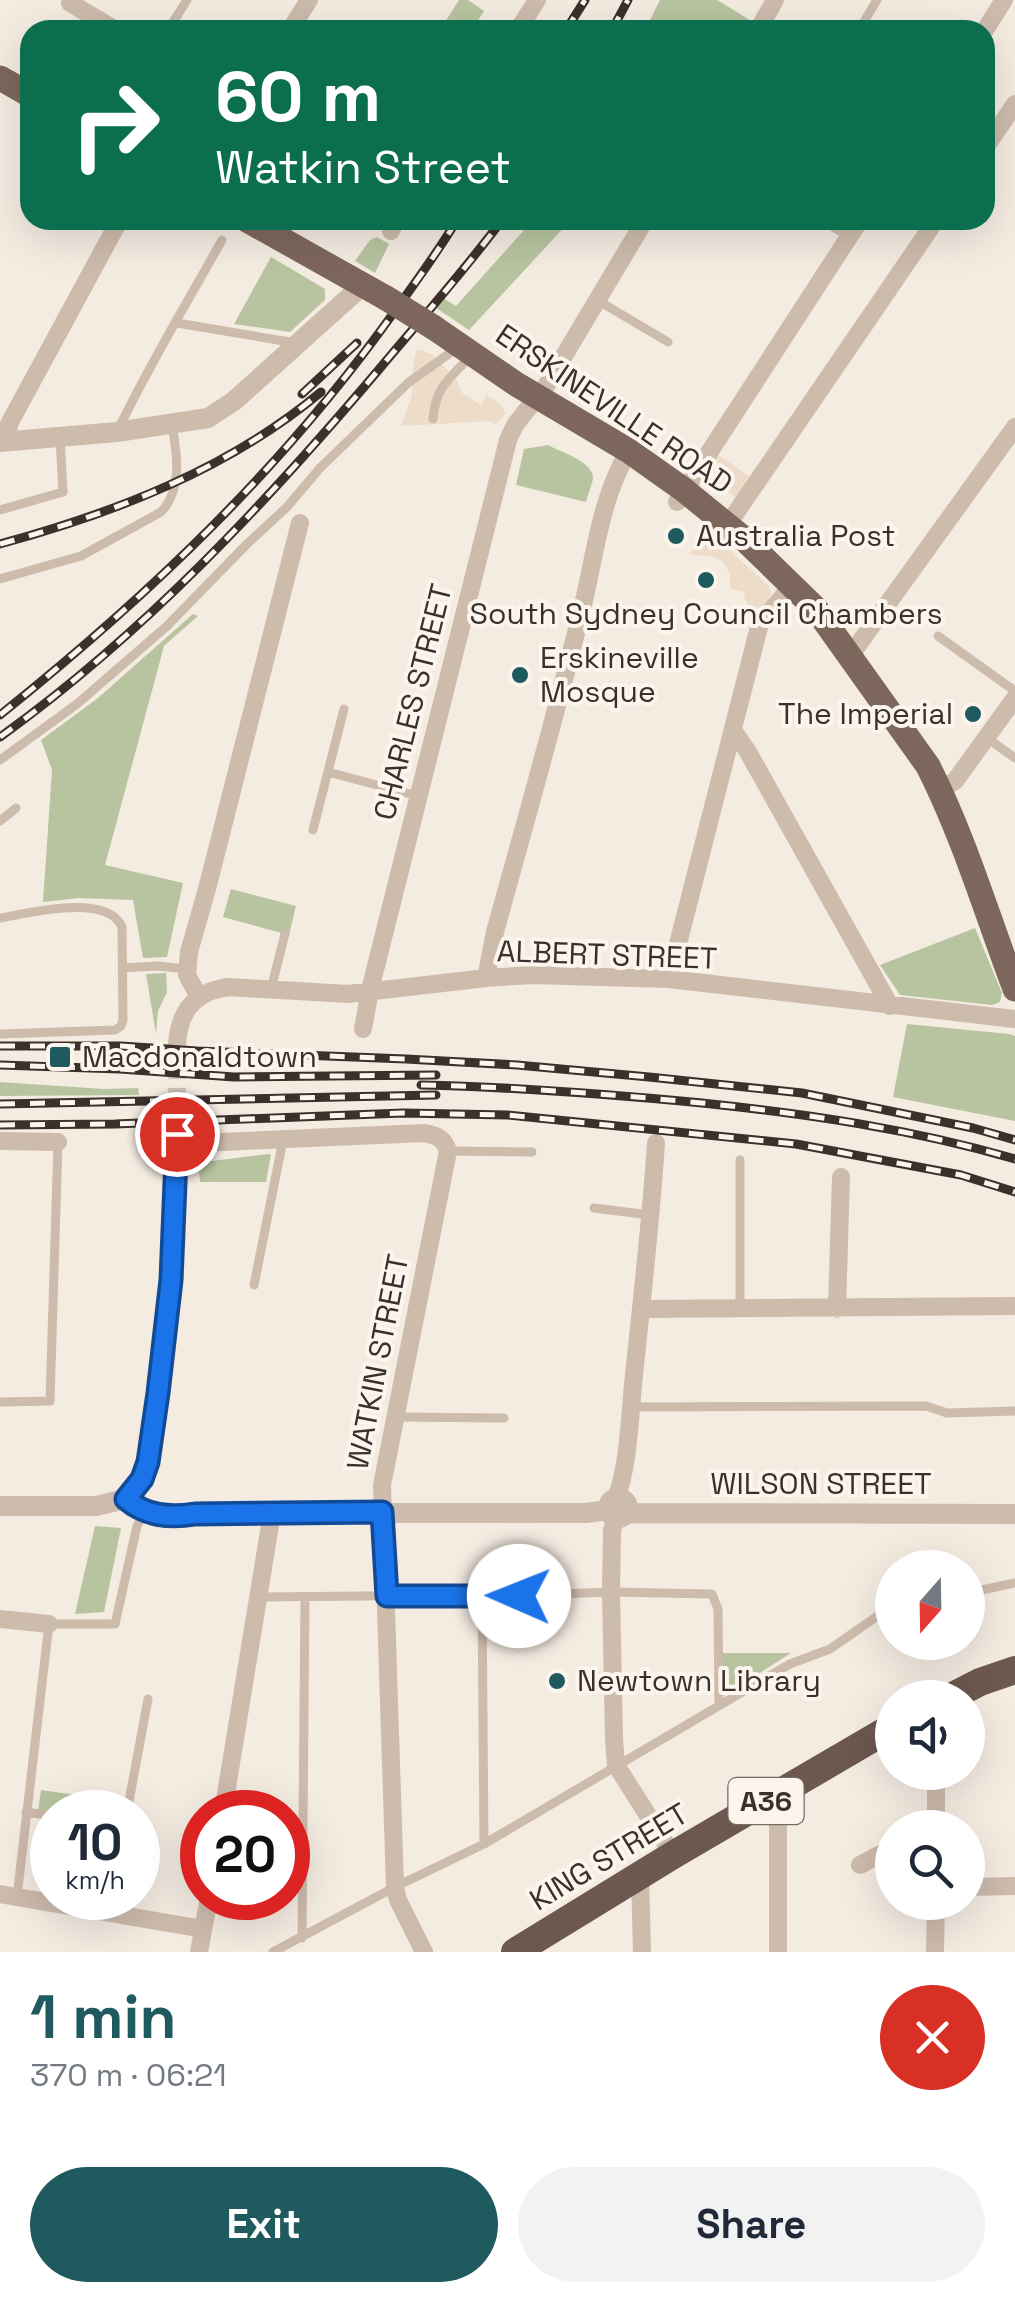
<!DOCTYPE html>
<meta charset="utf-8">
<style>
:root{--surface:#fff;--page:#f2f2f3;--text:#1f2937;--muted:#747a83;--accent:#1f5a5e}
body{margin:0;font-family:"Space Grotesk",sans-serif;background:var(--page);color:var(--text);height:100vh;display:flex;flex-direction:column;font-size:38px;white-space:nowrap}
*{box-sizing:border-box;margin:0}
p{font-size:32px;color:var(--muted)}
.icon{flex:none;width:55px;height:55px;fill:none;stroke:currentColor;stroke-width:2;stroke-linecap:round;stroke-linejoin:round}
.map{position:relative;height:1952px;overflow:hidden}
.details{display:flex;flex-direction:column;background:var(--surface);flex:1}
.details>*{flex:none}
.guide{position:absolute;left:20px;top:20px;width:975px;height:210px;border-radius:30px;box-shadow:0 10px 40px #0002;background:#0b6e4f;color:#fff;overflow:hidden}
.needle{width:65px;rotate:200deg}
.tools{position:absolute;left:875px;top:1550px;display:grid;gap:20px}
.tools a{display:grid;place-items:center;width:110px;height:110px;border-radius:50%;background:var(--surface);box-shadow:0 10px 40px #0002;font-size:50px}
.speed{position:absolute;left:30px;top:1790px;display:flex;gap:20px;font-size:50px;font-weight:700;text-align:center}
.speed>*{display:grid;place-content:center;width:130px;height:130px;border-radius:50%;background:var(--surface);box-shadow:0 10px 40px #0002;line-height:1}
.speed small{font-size:25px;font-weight:400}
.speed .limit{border:15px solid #d22;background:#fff;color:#111}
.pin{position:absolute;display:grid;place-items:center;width:85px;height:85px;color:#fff;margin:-42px;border:5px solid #fff;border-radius:50%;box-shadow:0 2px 10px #0007}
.me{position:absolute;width:110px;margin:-55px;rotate:271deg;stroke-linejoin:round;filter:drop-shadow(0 0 8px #0008)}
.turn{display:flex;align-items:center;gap:35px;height:210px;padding:0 30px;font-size:45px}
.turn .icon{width:130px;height:130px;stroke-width:2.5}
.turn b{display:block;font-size:70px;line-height:85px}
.round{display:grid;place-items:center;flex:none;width:105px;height:105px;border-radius:52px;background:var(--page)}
.headline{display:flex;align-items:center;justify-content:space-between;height:170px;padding:0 30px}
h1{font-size:60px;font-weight:600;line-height:75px;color:var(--accent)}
.action{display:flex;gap:20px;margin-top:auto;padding:20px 30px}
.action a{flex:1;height:115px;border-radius:60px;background:var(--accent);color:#fff;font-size:40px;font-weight:600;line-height:115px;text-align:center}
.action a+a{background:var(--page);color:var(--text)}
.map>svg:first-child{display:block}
</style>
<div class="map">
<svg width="1015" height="1952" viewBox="0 0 1015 1952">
<rect width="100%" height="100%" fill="#f4ebe1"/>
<path fill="#b8c4a0" d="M459 0H468L484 11 472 30H440Z
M660 0H717L750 20 744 30H645Z
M533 220H571L469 330 436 308 443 298 456 306Z
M377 237 389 244 375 273 355 261 370 240Z
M271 257 325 289V300L290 332 234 324Z
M548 445C560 452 593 461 593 478 592 485 588 494 586 502L516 485 524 449Z
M193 614 198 616 164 646 105 865 183 883 167 957 143 958 133 900 79 898 43 902 52 770 41 740 98 698Z
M231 889 296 906 289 935 223 917Z
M975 928 1002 993 1000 1002 992 1005 900 995 880 965Z
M166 973 167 992 158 1011 156 1034 146 974Z
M907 1024 1009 1034 1015 1036V1121L893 1097Z
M0 1082 104 1089 138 1088 139 1095 0 1096Z
M269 1154 271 1155 266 1182H200L199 1171 204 1162Z
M95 1526 121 1528 104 1612 75 1614Z
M722 1653H791L724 1696Z
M41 1790 118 1801 116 1812H38Z"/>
<path fill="#ecdcc8" d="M417 349 433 355 456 379 462 393 482 406 486 394 504 408 505 415 495 425 490 421 401 426 412 395 413 365Z
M718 455 752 478 738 499 704 474Z
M698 543 729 550 769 586 771 594 762 608 750 607 744 598 745 592 730 589V574L723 562 714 557 689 554Z"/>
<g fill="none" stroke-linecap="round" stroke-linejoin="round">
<path stroke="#cfc6bd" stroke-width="18" stroke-dasharray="18 9" stroke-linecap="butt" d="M177 1133V1045"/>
<path stroke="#cdbbac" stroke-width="9" d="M862 25 877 0
M168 30 187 0
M597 300 668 342
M177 323 296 343
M433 419C435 392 445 382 463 364
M118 430C149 365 187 303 222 240
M0 510 63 492 60 437
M0 579 81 556 161 512C183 489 177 453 172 425
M938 636 1015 691
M987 738 1015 758
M0 760 77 704 167 626 246 545 287 507 320 468 408 383 450 353
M328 772 418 796
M0 821 16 808
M313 830 344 709
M0 918C30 913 107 893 122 927L123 1020 121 1026 115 1030 0 1034
M122 968 157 966 187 969
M271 989 285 934
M448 1151 532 1152
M594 1208 650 1215
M254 1285 283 1140
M740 1308V1160
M0 1402 50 1401 58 1142
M631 1407 926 1406 947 1413 1015 1411
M394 1417 504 1418
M968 1593 1015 1583
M260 1597 469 1595 482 1597 611 1592 712 1594 718 1609 719 1705
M482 1597 484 1844
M26 1812 52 1816
M127 1812 148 1699
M17 1897 49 1624H115L137 1526 144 1512
M302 1938 305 1597
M273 1952 395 1887 484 1844 790 1664 830 1649 892 1606"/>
<path stroke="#cdbbac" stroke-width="18" d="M71 0 70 3 116 30
M290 30 309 0
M518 30 537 0
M758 30 775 0
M985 30 1004 0
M985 148 1015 104
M830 220 852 233
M391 231 396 220
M7 440 9 424 119 221
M677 502 860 220
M720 536 936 220
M850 656 1015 427
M733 730 748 752 890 1006
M940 789 955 781 1015 698
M486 978 495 932C525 823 556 715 583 605 595 555 601 496 629 451
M669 979 760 623 793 585
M199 997 187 975 189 952 207 889 300 523
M363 1029 370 990 508 440 515 425 546 386 645 220
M177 1045C179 1011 194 992 228 987L348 994 486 978 533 975 669 979 1015 1019
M0 1141 58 1142
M177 1144 424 1133C436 1135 444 1138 448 1151L382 1485 395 1887 398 1900 424 1952
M641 1309 1015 1306
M837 1309 841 1177
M616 1498C629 1467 630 1410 634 1375 642 1298 651 1221 656 1143
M125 1499 142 1479 148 1462 158 1393 171 1279 177 1133
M616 1518 612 1530 611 1592 614 1740 616 1765 673 1855
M0 1619 49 1624
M223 1812 272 1513
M936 1828V1772
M860 1865 892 1848
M640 1876 642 1952
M968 1887 1015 1886
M0 1894 203 1929
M199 1952 209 1898
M778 1952V1794
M935 1952 936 1902"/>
<path stroke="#cdbbac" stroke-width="20" d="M0 442 117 432 208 418 234 401 363 285
M608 1508a10 10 0 1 1 20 0a10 10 0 1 1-20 0Z
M0 1506H96L125 1499C146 1516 169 1518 195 1513H586L608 1510
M628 1513 1015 1514"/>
<path stroke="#7d675c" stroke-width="25" d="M0 78 30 95
M247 220 386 298
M433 327 516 384 629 451 684 490 743 538 816 609 928 766C964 837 987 915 1015 989"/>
<path stroke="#6c584f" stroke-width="28" d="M949 1698 980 1682 1015 1670
M515 1952 673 1855 892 1727"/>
<g stroke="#3b302b" stroke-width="9">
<path id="rail" d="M566 30 585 0
M612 30 628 0
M302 394 357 343
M0 544C114 513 229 469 321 392
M0 715C151 594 285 466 397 308 418 279 439 250 457 220
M0 737C145 633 267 502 381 367 422 318 464 271 502 220
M0 1046H121L197 1051 406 1059 517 1065 649 1077 802 1093 973 1128 1015 1140
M0 1065 120 1069 234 1077 436 1075
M421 1085C515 1087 608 1094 702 1103 808 1114 912 1129 1015 1159
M0 1104 436 1095
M0 1125 115 1124 403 1113 507 1115 796 1144 961 1175 1015 1192"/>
</g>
<use href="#rail" stroke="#fbf5ee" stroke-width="5" stroke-dasharray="15" stroke-linecap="butt"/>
<path stroke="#7d675c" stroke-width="25" d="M386 298 433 327"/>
</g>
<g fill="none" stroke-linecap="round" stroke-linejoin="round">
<g stroke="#114b97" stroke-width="25">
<path id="route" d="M177 1134 171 1280 158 1393 148 1462 142 1479 126 1499C146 1516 169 1518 195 1514L382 1512 387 1596H519"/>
</g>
<use href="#route" stroke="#1a73e8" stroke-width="18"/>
</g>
<g fill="#1f5a5e" stroke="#fbf5ee" stroke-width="4">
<circle cx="676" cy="536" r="10"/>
<circle cx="706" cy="580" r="10"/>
<circle cx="520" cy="675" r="10"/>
<circle cx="973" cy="714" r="10"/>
<rect x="48" y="1045" width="24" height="24" rx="5"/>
<circle cx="557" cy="1681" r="10"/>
</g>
<g text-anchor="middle" stroke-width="8" stroke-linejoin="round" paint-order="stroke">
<rect fill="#fbf5ee" stroke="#756b66" stroke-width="2.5" x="728.5" y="1778" width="75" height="46" rx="8"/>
<g font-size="28" font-weight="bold" fill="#3b302b">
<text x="766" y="1811">A36</text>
</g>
<g font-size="30" fill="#3b302b" stroke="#fbf5ee">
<text transform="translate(614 409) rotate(34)" y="10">ERSKINEVILLE ROAD</text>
<text transform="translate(413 702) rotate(-76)" y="10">CHARLES STREET</text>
<text transform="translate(607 955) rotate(2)" y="10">ALBERT STREET</text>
<text transform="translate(378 1362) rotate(-79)" y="10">WATKIN STREET</text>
<text x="821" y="1494">WILSON STREET</text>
<text transform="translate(609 1857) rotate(-31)" y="10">KING STREET</text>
</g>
<g font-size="30" fill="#3b302b" stroke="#fbf5ee" text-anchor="start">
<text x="696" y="546">Australia Post</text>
<text x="706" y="624" text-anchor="middle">South Sydney Council Chambers</text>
<text x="540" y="668">Erskineville<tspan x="540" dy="34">Mosque</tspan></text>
<text x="953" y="724" text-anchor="end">The Imperial</text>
<text x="82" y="1067">Macdonaldtown</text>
<text x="577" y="1691">Newtown Library</text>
</g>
</g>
</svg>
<div class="tools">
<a><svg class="needle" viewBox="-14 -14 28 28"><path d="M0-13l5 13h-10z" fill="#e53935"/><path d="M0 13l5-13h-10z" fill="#747a83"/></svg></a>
<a><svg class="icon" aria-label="sound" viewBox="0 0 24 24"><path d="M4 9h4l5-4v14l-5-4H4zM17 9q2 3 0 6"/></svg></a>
<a><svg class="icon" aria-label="search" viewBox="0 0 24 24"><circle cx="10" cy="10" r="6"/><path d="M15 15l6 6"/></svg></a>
</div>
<div class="speed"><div>10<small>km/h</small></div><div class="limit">20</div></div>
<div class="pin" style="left:177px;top:1134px;background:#d93025"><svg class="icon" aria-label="arrive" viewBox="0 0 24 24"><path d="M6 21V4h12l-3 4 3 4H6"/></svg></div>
<svg class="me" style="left:519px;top:1596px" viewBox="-20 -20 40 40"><circle r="19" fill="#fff"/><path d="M0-13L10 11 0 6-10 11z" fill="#1a73e8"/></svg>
<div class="guide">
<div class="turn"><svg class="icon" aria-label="right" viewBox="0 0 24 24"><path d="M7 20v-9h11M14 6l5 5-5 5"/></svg><div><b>60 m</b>Watkin Street</div></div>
</div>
</div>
<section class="details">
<div class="headline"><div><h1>1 min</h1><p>370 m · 06:21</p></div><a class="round" style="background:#d93025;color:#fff"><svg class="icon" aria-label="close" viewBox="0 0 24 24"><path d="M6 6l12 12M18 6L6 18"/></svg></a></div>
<div class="action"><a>Exit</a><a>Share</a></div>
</section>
